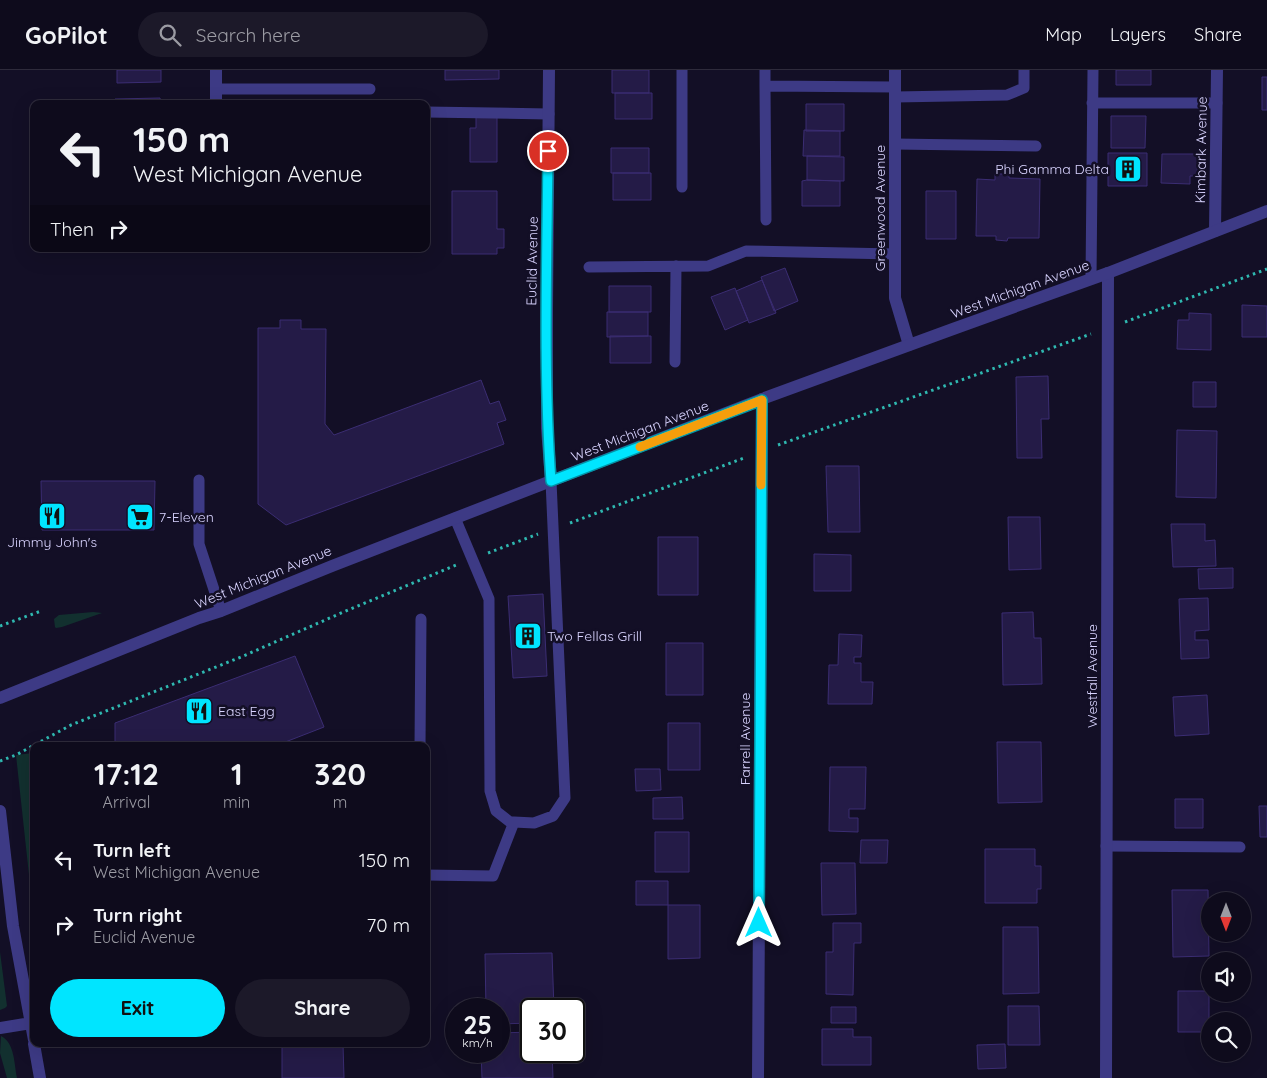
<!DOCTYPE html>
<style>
:root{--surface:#0e0b1c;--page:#1c1929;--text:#f1f3f6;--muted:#9b9ba3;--line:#2e2b3b;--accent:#00e5ff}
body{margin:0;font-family:Quicksand,sans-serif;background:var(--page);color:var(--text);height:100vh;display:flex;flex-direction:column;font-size:19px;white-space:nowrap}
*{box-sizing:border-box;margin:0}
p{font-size:16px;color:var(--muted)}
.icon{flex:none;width:28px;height:28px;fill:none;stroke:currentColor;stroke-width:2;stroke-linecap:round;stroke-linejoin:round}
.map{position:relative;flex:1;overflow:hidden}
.drawer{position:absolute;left:30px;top:672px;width:400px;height:305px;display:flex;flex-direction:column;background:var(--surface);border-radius:10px;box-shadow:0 5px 20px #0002,0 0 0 1px var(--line)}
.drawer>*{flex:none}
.banner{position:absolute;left:30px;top:30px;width:400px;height:152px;border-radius:10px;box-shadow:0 5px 20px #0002,0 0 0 1px var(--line);background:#0e0b1c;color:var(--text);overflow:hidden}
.needle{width:32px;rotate:180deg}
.buttons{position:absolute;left:1201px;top:822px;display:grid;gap:10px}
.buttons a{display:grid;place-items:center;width:50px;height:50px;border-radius:50%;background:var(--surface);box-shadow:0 5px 20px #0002,0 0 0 1px var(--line);font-size:25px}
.speed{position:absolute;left:445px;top:928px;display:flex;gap:10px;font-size:25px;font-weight:700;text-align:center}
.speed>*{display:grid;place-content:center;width:65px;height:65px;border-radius:50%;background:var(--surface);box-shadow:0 5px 20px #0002,0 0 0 1px var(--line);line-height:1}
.speed small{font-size:12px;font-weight:400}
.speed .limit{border:2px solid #111;border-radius:8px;background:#fff;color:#111}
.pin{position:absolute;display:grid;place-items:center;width:42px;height:42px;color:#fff;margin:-21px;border:2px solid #fff;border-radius:50%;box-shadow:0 1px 5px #0007}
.me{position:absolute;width:55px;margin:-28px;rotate:0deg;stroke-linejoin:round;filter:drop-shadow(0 0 4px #0008)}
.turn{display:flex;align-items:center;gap:18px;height:105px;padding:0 20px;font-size:22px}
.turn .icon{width:65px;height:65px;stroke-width:2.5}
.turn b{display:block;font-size:35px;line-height:42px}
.then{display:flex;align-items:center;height:48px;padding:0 20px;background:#0003;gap:10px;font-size:19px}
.eta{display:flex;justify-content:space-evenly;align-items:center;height:85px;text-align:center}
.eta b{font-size:30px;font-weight:800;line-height:35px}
.cta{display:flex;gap:10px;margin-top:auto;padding:10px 20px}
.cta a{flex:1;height:58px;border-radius:30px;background:var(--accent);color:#111;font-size:20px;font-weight:800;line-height:58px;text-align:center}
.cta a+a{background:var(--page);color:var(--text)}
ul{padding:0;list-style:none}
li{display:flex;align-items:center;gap:15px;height:65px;padding:0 20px}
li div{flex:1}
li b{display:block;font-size:19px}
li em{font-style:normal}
header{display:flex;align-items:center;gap:30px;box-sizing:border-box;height:70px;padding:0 25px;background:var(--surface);border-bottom:1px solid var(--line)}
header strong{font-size:24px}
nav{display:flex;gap:28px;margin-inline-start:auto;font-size:18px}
.search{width:350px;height:45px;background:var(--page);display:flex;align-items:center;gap:12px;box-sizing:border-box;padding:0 18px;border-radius:28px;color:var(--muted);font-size:19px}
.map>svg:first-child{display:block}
</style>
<header>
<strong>GoPilot</strong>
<div class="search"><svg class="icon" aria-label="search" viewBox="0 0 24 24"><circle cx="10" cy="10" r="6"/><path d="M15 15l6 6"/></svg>Search here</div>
<nav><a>Map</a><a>Layers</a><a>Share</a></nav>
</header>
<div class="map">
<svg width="1267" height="1008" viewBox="0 0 1267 1008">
<rect width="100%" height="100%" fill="#130f26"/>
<path fill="#12302f" d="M93 542 102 543 62 557 56 558 55 557 54 549 59 545Z
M33 683H34V851L16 685Z
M0 882 7 936 5 938 0 940Z
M1 966C15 973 14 994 17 1008H7L0 983Z"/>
<path fill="#241b47" stroke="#3b2d73" d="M117 0H161V12L117 13Z
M445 0H499V9L445 10Z
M612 0H649V23H612Z
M1116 0H1151V15H1116Z
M1262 7H1267V40H1262Z
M615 23H652V49H615Z
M160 28 161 34H115V29Z
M806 34H844V61H806Z
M1111 46H1146L1145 78H1111Z
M476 47H497V92H470V58H476Z
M804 60 840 61V86H803Z
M611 78H649V103H611Z
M1108 83H1147V116H1108Z
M1162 84H1198L1197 106H1190V114L1161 113Z
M807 86 844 87V111L807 110Z
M613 103H651V130H613Z
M995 104H1009V108L1040 109 1039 168H1008L1007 171 996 170V166H976L977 109 995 110Z
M807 110 840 111V136H802V111Z
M452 121H497V159H504V178H497V184H452Z
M926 121H956V169H926Z
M785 198 798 231 774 241 761 207Z
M762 210 776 243 749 253 736 221Z
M609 216H651V242H609Z
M735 218 748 250 725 260 711 227Z
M1242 235 1267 236V267H1242Z
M607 242H648V266L607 267Z
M1189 243 1211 244V280L1177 279 1178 250H1189Z
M280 250H301V259H326L325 354 334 365 481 310 490 334 499 331 506 350 497 353 504 374 286 455 258 434V258H280Z
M610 266H651V293H610Z
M1048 306 1049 349H1041L1042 388H1017L1016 307Z
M1193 312H1216V337H1193Z
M1177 360 1217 361 1216 428 1176 427Z
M826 396H859L860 462H828Z
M41 411H155L154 460H42Z
M1008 447H1040L1041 499 1009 500Z
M1171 454H1205V471L1215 470 1216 496 1173 497Z
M658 467H698V525H658Z
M814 484 851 485V521H814Z
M1233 498V518L1199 519 1198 499Z
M543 524 547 606 513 608 508 526Z
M1208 528 1209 560 1195 561V570H1208L1209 588 1181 589 1179 529Z
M1033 542 1034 568H1041L1042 614 1003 615 1002 543Z
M839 564 862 565 861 587H854V593H861V612H873L872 634H828L829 595H838Z
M666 573H703V625H666Z
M295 586 324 657 275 676 115 675V653Z
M1207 625 1209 664 1175 666 1173 627Z
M668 653H700V700H668Z
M997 672H1041L1042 732 998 733Z
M830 697H866L865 739H849V748H858V762L829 761Z
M635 699H660L661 720 636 721Z
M682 727 683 749H653V728Z
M1175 729H1203V758H1175Z
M1259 736H1267V767H1260Z
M655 762H689V802H655Z
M861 770H888L887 793H860Z
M985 779H1035V796H1041V819H1037V833H985Z
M821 793H855L856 844 822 845Z
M636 811H668V835H636Z
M1172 820H1208L1209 886 1173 887Z
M668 835H700V888L668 889Z
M833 853H861V873H854L853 925 826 924V882H833Z
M1003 857H1038L1039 923 1003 924Z
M552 883 554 939H531V953L499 954V939H486L485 884Z
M1178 921H1209V962H1178Z
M1008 936H1039L1040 975H1008Z
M831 937H856V953H831Z
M822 959H853V967H871V995H822Z
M531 962V981H552L553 1008H482L481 981H499V963Z
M282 974H343L344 1008H282Z
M1005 974 1006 998 978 999 977 975Z"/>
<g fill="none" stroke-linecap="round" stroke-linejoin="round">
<path stroke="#2fb8b0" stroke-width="3" stroke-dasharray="2.5 4" stroke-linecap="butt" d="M1125 252 1267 199
M778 375 1091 264
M570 453 744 388
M488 483 538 464
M0 556 41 541
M0 691 16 685 71 655 241 587 348 540 456 495"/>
<path stroke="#3d3a85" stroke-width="11" d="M765 0V16L895 17
M765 16 766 150
M216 19H370
M895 27 1007 25 1024 18V0
M1092 33H1217
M426 42 549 44
M895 74 1036 76
M682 117V0
M589 197 708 196 746 181 895 184
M1091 209 1093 0
M675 292 676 196
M199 410V474L221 541
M455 448 489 529 490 721 496 741 510 752H514L534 753 553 746 565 728 551 411
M420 676 421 549
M1106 776 1240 777
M426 805 493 806 514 752"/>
<path stroke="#3d3a85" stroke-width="12" d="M549 0 547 240V358L551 411
M895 0V228L909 275
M216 34V0
M1215 161 1217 0
M758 1008 762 329
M1106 1008 1108 203"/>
<path stroke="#3d3a85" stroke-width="12" d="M0 628 199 548 221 541 332 496 762 329 953 259 1108 203 1267 141
M0 741 13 856 34 970
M0 958 31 953
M34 974 40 1008"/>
</g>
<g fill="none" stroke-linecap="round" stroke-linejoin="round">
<g stroke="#0095a6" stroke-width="12">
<path id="route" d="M548 81C547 190 543 302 551 411L762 330 759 853"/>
</g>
<use href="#route" stroke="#00e5ff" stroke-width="9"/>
<path stroke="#f59e0b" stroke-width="9" d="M640 377 762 330 761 415"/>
</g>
<defs>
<g id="building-square" transform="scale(1.4375)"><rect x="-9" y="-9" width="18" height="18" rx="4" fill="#00e5ff" stroke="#130f26"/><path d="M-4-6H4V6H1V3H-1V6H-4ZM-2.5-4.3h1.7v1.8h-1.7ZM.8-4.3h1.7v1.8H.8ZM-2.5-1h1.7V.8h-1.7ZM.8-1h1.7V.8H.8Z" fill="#111"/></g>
<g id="restaurant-square" transform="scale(1.4375)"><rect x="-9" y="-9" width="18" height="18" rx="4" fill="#00e5ff" stroke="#130f26"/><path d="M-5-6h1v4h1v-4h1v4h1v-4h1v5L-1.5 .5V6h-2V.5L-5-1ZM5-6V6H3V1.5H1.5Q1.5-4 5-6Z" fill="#111"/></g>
<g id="supermarket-square" transform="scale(1.4375)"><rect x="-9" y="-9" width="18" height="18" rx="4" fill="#00e5ff" stroke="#130f26"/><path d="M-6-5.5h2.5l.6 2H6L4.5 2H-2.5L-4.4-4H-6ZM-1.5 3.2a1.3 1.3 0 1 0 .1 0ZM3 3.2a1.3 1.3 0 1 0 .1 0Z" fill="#111"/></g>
</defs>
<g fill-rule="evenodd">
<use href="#building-square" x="1128" y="99"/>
<use href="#restaurant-square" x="52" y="446"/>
<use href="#supermarket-square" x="140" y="447"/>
<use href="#building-square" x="528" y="566"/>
<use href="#restaurant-square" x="199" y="641"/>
</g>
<g text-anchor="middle" stroke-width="5" stroke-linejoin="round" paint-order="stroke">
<g font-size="14" fill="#d9d4ff" stroke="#130f26">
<text transform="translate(1201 80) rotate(-89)" y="5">Kimbark Avenue</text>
<text transform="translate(880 138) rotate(-90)" y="5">Greenwood Avenue</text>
<text transform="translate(532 191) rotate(-89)" y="5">Euclid Avenue</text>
<text transform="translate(1020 219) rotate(-20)" y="5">West Michigan Avenue</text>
<text transform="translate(640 361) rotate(-21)" y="5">West Michigan Avenue</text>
<text transform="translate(263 507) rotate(-22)" y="5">West Michigan Avenue</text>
<text transform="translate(1092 606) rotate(-90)" y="5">Westfall Avenue</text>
<text transform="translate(745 669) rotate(-90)" y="5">Farrell Avenue</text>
</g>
<g font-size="14" fill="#d9d4ff" stroke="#130f26" text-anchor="start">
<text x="1109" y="104" text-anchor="end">Phi Gamma Delta</text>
<text x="159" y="452">7-Eleven</text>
<text x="52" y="477" text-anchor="middle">Jimmy John's</text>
<text x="547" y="571">Two Fellas Grill</text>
<text x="218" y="646">East Egg</text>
</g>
</g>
</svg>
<div class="buttons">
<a><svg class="needle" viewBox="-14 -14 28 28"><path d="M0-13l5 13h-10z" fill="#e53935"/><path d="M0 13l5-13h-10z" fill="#9b9ba3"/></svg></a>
<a><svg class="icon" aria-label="sound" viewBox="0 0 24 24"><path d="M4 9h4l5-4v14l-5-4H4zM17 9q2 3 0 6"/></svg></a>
<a><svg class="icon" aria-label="search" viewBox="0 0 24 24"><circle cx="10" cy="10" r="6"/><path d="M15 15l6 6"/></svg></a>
</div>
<div class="speed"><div>25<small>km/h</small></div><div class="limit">30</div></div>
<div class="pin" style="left:548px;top:81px;background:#d93025"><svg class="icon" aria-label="arrive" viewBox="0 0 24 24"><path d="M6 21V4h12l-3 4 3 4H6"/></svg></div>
<svg class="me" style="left:759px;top:853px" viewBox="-20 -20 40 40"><path d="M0-17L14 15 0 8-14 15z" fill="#00e5ff" stroke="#fff" stroke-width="4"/></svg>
<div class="banner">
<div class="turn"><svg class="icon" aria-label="left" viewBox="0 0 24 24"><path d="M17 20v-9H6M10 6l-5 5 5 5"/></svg><div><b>150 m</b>West Michigan Avenue</div></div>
<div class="then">Then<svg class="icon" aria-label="right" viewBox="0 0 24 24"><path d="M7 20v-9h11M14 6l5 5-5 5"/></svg></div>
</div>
<section class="drawer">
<div class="eta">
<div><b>17:12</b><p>Arrival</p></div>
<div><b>1</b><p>min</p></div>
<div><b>320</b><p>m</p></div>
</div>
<ul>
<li><svg class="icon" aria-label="left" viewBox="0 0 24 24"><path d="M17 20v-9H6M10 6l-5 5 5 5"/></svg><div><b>Turn left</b><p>West Michigan Avenue</p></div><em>150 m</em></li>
<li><svg class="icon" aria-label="right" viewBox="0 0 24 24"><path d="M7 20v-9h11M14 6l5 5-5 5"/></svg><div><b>Turn right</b><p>Euclid Avenue</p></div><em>70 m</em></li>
</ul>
<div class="cta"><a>Exit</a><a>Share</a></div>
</section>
</div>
